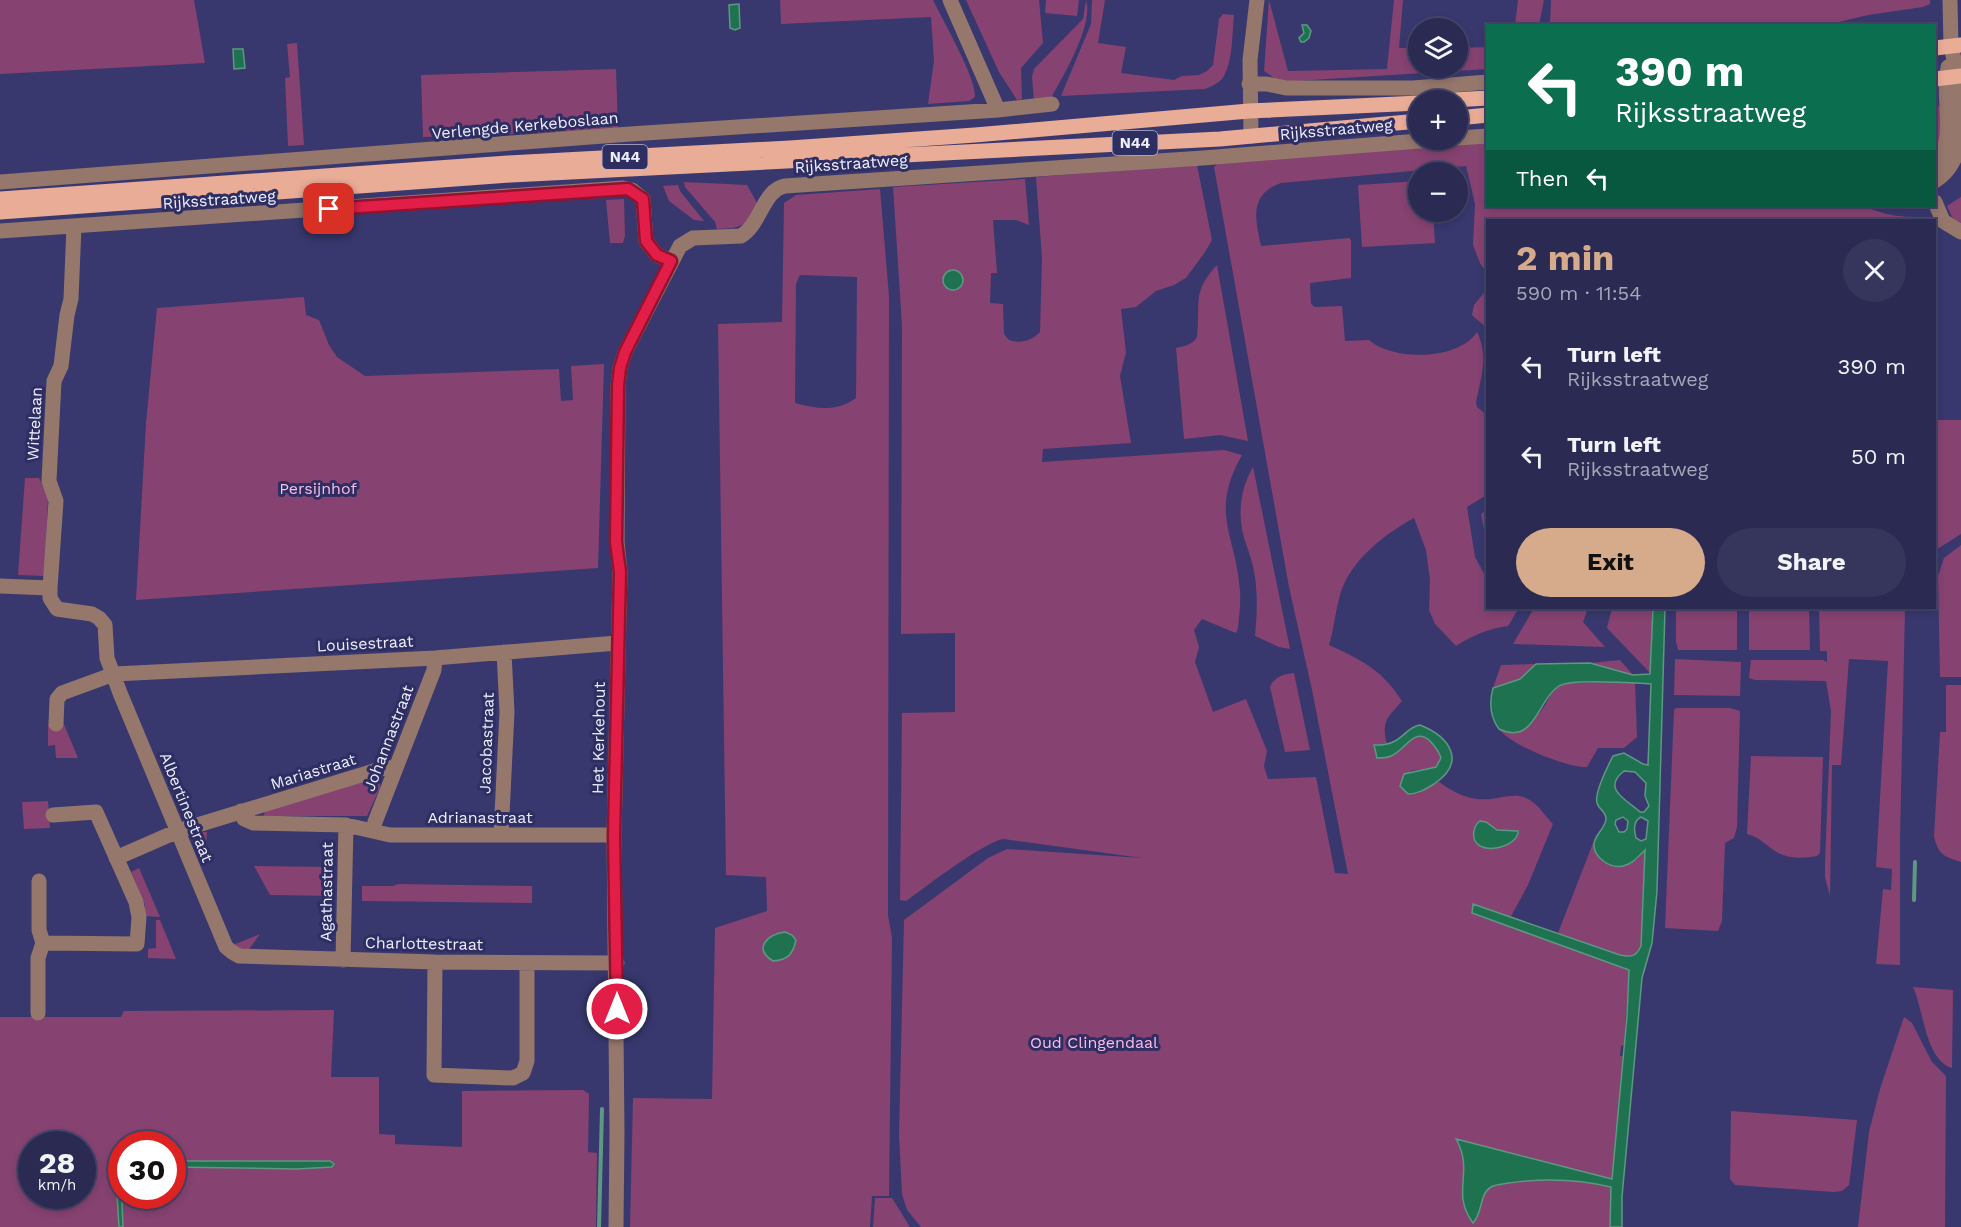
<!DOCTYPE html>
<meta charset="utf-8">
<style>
:root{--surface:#2a2a53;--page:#36365d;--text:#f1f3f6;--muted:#a5a7b8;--line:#46466a;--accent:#d6ab8b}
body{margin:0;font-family:"Work Sans",sans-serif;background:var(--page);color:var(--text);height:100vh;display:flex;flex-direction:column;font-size:22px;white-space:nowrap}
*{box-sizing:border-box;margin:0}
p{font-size:20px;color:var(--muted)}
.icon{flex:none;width:33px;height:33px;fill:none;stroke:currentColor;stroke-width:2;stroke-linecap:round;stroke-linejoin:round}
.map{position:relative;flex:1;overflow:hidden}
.drawer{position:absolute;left:1486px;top:219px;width:450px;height:390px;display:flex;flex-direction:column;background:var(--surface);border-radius:0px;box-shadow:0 3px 9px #0003,0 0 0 2px var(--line)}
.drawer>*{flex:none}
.top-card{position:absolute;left:1486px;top:24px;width:450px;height:183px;border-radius:0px;box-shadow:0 3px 9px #0003,0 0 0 2px var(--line);background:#0b6e4f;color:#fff;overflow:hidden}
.fabs{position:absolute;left:1408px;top:18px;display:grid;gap:12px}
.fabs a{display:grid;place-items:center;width:60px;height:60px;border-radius:50%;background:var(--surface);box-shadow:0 3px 9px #0003,0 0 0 2px var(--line);font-size:30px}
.speed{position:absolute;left:18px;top:1131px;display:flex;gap:12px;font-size:30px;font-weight:700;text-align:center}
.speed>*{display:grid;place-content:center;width:78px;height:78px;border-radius:50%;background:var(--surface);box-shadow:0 3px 9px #0003,0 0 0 2px var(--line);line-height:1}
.speed small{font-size:15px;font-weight:400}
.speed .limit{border:9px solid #d22;background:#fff;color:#111}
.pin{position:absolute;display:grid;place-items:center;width:51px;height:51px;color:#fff;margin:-26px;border-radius:12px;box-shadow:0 3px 9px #0006}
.me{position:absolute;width:66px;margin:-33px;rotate:0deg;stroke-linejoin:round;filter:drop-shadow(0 0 4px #0008)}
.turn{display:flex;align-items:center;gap:21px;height:126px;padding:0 30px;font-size:27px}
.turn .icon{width:78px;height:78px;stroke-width:2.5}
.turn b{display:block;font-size:42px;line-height:51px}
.then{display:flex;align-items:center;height:57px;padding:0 30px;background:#0003;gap:12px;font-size:22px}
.round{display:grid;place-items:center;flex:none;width:63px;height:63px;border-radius:32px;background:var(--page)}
.overview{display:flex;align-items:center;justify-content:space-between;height:102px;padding:0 30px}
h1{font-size:36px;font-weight:700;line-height:45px;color:var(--accent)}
.cta{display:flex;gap:12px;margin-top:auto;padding:12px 30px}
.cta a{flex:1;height:69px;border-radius:36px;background:var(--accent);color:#111;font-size:24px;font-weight:700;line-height:69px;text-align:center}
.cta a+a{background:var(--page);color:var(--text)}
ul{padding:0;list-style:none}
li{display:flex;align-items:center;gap:18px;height:90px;padding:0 30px}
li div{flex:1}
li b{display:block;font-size:22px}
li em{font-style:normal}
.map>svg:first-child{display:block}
</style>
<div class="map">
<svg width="1961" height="1227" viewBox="0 0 1961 1227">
<rect width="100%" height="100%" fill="#38386f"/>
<path fill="#864271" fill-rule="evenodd" d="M0 0H194L205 63 0 74Z
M780 0H933C943 21 976 77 975 97L969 101 928 104 934 61 931 17 781 24Z
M966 0H1039L1043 43 1021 68 1022 99 1017 100 999 72Z
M1046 0H1079L1077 16 1045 13Z
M1086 0C1094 25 1063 76 1050 100L1034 101 1032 77 1034 69 1083 19Z
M1092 0H1105L1098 43 1126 47 1121 73 1174 80 1182 76 1199 75 1207 71 1213 65 1219 19 1223 14 1234 15C1232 34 1233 59 1224 76 1220 83 1212 86 1205 89L1061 96 1091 24Z
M1269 0 1288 71 1387 69 1394 0H1403L1399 48H1419V68H1458V48L1488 47V69L1280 82 1264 71Z
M1518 0H1544L1539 25H1515Z
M1551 0H1930V4L1923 7 1868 15 1822 26H1550Z
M297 43 304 145 288 146 285 78 290 77 287 44Z
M616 69 618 130 423 137 421 75Z
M1935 104 1942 108 1945 131 1935 160Z
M1488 143V206H1864C1889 217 1902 217 1930 217V220H1488V275L1480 263 1473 245 1475 204 1466 166 1281 183C1249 194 1255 219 1261 246L1349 238 1351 240V278L1310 283 1311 304 1315 307 1342 306 1345 341 1369 340C1393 361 1458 361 1477 332 1489 356 1481 378 1476 402L1477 407 1488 416V467L1485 476V496L1467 507 1475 557 1488 581V608H1519L1508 626C1488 629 1473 635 1456 646L1435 624 1429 610 1430 580 1426 550 1414 518C1383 535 1347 563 1339 599 1335 614 1334 629 1329 645 1362 660 1382 670 1402 701 1387 718 1381 721 1387 745H1375L1392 756C1403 747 1416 727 1431 742 1435 747 1439 751 1441 758L1436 767 1410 771 1416 794 1438 781C1454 793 1469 801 1490 799 1502 798 1514 793 1526 798 1538 803 1544 815 1553 824L1528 885 1510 918 1497 914 1472 913 1629 970 1624 1045 1621 1046 1620 1056H1623L1616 1132 1611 1227H921L907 1210 902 1194 899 1135 904 920 988 858 1007 849 1142 858 1003 839C981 844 927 886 906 901L900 900 902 713 955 712V633L901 634 902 325 893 187 1025 179 1029 225 1016 220H993L997 273H991L990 303 1003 304 1004 334 1009 340C1021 344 1031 341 1040 332L1042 258 1036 177 1197 165 1212 240 1205 252 1186 278 1174 285 1156 291 1136 307 1121 309 1126 352 1120 376 1131 443 1043 449 1042 462 1224 450 1242 455C1209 513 1236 534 1240 591 1241 603 1239 616 1238 628L1236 633 1202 619 1194 630 1199 647 1195 662 1213 712 1246 699 1267 751 1264 766 1268 779 1316 777 1335 873 1348 874 1312 690 1289 587 1214 167 1218 163ZM1491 827 1497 830H1511L1516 838 1503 847Z
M1419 181V212H1433L1435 243 1362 247 1358 185Z
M684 182 747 185 757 203C745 227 743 228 717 229L715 222 685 187Z
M678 185 680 191 704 221 694 220 669 201 663 186Z
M880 189 889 296 888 915 892 938 889 1196H872L870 1227H630L633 1098 712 1099 715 928 767 911 766 877 726 875 718 324 782 322 784 203 796 195ZM800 275 857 277 856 398C837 412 817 409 795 403L796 284Z
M1961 197V225L1952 217 1947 206Z
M624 199 625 236 623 243H610L606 200Z
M1217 265 1248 441 1220 435 1184 439 1176 348C1185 346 1192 345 1197 337 1201 303 1191 293 1217 265Z
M1488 288V329L1472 315 1474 305Z
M304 297 306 315 319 320 329 345 337 357 365 376 559 369 561 401 573 400 571 366 604 364 598 568 136 600 146 423 157 308Z
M1935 420H1961V534L1939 548H1935Z
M1253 467 1290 649 1279 647 1255 636C1257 614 1258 593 1254 571 1252 561 1249 553 1246 544 1237 519 1239 491 1253 467Z
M25 478H39L48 496 45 576 18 575Z
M1488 509V551L1481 514Z
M1961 545V677H1940L1938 576 1944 558Z
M1534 608H1588L1583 622 1605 647 1513 644Z
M1612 608H1653L1651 674 1607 628Z
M1676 608H1737V650H1678L1676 641Z
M1749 608H1809L1810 650H1749Z
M1819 608H1905L1900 839V965L1876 964 1883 889 1891 890 1892 869 1876 867 1888 661 1849 659 1841 765H1832L1830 896 1825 877V863L1831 711 1826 681 1755 680 1749 678 1751 660H1823L1827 662V651H1820Z
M1675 659 1741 662 1740 696 1674 695Z
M1620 660 1633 675 1590 663Z
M1536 664 1520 679 1493 688 1501 665Z
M1294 673 1310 750 1285 752 1270 687C1274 677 1283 674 1294 673Z
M1605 682 1635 683 1637 737 1624 748H1598L1587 767C1567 768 1510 745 1499 729L1505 732C1514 727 1533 720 1539 713 1550 702 1548 690 1564 683Z
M1946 685H1961V862C1943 856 1939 855 1934 837L1940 732H1946Z
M1676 708H1730L1740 711 1737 827 1734 838 1725 843 1722 921 1718 931 1665 928 1674 710Z
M63 722 78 758H56L55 745 48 746V724L57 725Z
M1751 756 1823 757 1820 853 1817 856C1803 858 1788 860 1775 851 1766 845 1759 837 1747 834Z
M371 777 380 783V788L367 816H264L265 807Z
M48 801 50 828 24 829 22 802Z
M198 832H207L205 861 200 859 191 838 192 834Z
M1595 838 1594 846 1624 866 1638 859 1645 849 1641 946C1636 957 1631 957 1620 955L1558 933Z
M254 866 334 867V896L270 895Z
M139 868 160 917 145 916V905L131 872Z
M398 884 532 886V903L362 901V886H393Z
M156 920H160L176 959 148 958V949L156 948Z
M260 934 247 952 233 945Z
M1913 987 1953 990 1952 1068C1925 1060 1924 1010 1913 987Z
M334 1010 331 1077H379V1134L395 1135V1144L462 1147V1091L583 1090 589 1094 588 1152 597 1153 596 1227H0V1017H121L124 1011ZM32 1144H82V1196H32ZM122 1144H172V1196H122Z
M1904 1017 1912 1023 1932 1062 1946 1076 1945 1227H1858L1869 1132 1880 1089Z
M1731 1111 1857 1120 1849 1185 1842 1191 1834 1192 1735 1185 1730 1179Z
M875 1198H892L910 1227H873Z"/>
<path fill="#1f724f" stroke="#5d9883" stroke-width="1.5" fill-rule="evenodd" d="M739 4 740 28 735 30 730 28 729 5Z
M1302 25H1307L1311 31 1309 38 1304 42H1301L1299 38 1304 33Z
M233 49H243L245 68 234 69Z
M943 280a10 10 0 1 1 20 0a10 10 0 1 1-20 0Z
M1653 608H1665L1657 891 1652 943 1642 978 1622 1197V1227H1610L1611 1187C1578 1179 1543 1178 1509 1183 1504 1184 1496 1184 1491 1187 1479 1194 1483 1213 1473 1223 1450 1192 1475 1172 1456 1139L1612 1179 1627 1016 1629 970 1472 913 1473 904 1620 955C1631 957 1636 957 1641 946L1645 850C1639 856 1633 864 1623 866 1610 869 1593 857 1594 844 1595 834 1605 829 1606 819 1606 811 1599 810 1597 803 1594 792 1608 766 1613 756L1624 753 1643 764 1648 765 1651 684C1634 683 1571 678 1559 686 1537 700 1535 746 1499 729 1490 717 1489 703 1493 688L1520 679 1536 664 1590 663 1633 675 1650 674ZM1624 771 1635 772 1646 783 1645 796 1649 806 1644 812H1640C1627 800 1601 789 1624 771ZM1623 817 1628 821 1627 829 1624 832H1619L1615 824 1616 820ZM1641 817 1648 821 1646 839 1641 841 1636 838C1634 831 1633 821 1641 817Z
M1420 725C1450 737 1467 762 1434 784 1426 789 1418 794 1408 794L1400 786 1404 774 1436 767 1441 758C1439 751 1435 747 1431 742 1414 725 1405 751 1391 756 1387 758 1381 758 1377 758L1374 745C1382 745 1388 745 1395 741 1405 736 1408 727 1420 725Z
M1480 821 1486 822 1497 830 1518 831V834C1513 846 1492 852 1480 846 1470 840 1473 826 1480 821Z
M785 932 792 935 796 940C793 954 788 960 773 961 753 949 767 934 785 932Z
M172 1161H330L334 1164 332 1167 297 1169 173 1167Z
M116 1178 121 1181 123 1227H119Z"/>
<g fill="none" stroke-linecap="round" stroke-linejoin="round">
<path stroke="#5d9883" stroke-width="4" d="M1914 900 1915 862
M599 1227 602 1109"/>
<path stroke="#95776c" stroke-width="15" d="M950 0 998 110
M1950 0 1951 46 1958 77 1961 126
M1249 84H1267L1286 88H1413L1488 82
M1251 136 1250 60 1257 0
M1458 138 1488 136
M1935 166C1958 137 1941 100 1948 67
M1935 181C1952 170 1959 153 1961 133
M0 182 630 134 998 110 1052 104
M1935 202 1943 221 1961 232
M0 231 623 188 632 190 643 199 646 241 657 255 671 261
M0 586 50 588V598L57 609 92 614 99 618 105 625 107 658 120 693 226 947 232 952 239 956 435 962 617 963
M50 588 56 501 49 481 54 381 61 366 67 315 71 299 74 226
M56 724 57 699 62 693 114 674 435 658 617 643
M241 811 244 819 253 823 346 825 390 835H614
M373 831 375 822 434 670 435 658
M501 835 507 712 504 652
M116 858 178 831 387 767 395 770
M43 943 137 944 139 917 136 902 96 812 53 815
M343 960 346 825
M435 962 434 1075 513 1078 523 1073 527 1061V963
M38 1013V958L43 943 39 930V881
M616 1227 617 1131 614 835 620 572 617 542 618 386 620 368 625 352 680 246 693 238 741 236C761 224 763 190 785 186L1203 158 1432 140"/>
<path stroke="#e9ac96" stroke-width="15" d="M1935 48 1961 45
M1935 79 1961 76
M1453 100 1488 98
M1458 118 1488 115
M0 199 508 163 790 148 975 135 1249 111 1419 103
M0 212 511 175 1220 139 1419 121"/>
</g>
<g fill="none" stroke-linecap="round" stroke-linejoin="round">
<g stroke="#92132f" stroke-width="15">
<path id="route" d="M329 209 628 189 643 199 646 241 657 255 671 261 625 352 620 368 618 386 616 542 620 572 614 835 617 1009"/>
</g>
<use href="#route" stroke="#e11d48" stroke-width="10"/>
</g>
<g text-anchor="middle" stroke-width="6" stroke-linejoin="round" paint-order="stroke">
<g fill="#2e2e63" stroke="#b4b5cf" stroke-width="1.5">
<rect x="1112.5" y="131" width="45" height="24" rx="4.5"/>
<rect x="602.5" y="145" width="45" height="24" rx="4.5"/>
</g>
<g font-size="15" font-weight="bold" fill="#eeeffd">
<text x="1135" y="148">N44</text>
<text x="625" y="162">N44</text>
</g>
<g font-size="16" fill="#eeeffd" stroke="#2e2e63">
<text transform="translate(525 125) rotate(-5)" y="6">Verlengde Kerkeboslaan</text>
<text transform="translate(1336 129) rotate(-5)" y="6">Rijksstraatweg</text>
<text transform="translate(851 163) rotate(-4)" y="6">Rijksstraatweg</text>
<text transform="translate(219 199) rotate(-4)" y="6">Rijksstraatweg</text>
<text transform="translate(34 424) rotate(-87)" y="6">Wittelaan</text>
<text transform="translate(365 643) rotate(-3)" y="6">Louisestraat</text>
<text transform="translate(388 738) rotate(-69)" y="6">Johannastraat</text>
<text transform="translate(598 738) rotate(-89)" y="6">Het Kerkehout</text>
<text transform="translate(486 743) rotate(-88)" y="6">Jacobastraat</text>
<text transform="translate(313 771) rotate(-17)" y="6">Mariastraat</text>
<text transform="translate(187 807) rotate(68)" y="6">Albertinestraat</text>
<text x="480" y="823">Adrianastraat</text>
<text transform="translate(326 892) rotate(-89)" y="6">Agathastraat</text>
<text transform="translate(424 943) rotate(1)" y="6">Charlottestraat</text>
</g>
<g font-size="16" fill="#fdbce5" stroke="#2e2e63">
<text x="318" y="494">Persijnhof</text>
<text x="1094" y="1048">Oud Clingendaal</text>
</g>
</g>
</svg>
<div class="fabs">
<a><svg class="icon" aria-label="layers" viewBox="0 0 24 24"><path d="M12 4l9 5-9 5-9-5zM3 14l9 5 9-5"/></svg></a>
<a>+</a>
<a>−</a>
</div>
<div class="speed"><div>28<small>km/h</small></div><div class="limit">30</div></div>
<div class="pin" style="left:329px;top:209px;background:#d93025"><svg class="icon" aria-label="arrive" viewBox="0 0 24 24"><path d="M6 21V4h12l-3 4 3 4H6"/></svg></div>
<svg class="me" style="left:617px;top:1009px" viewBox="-20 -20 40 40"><circle r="17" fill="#e11d48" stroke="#fff" stroke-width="3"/><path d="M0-11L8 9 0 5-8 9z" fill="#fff"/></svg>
<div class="top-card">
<div class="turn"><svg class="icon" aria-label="left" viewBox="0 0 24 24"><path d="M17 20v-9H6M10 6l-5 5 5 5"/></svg><div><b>390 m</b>Rijksstraatweg</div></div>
<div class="then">Then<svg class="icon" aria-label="left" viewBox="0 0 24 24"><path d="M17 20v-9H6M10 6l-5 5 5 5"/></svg></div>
</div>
<section class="drawer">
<div class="overview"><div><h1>2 min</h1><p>590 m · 11:54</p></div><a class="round"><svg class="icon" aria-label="close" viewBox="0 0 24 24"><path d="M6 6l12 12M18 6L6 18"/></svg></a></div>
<ul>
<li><svg class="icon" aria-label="left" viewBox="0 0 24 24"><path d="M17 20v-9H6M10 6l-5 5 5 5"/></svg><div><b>Turn left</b><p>Rijksstraatweg</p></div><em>390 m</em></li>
<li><svg class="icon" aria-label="left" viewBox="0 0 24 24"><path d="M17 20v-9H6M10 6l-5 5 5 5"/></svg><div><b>Turn left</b><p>Rijksstraatweg</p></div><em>50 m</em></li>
</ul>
<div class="cta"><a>Exit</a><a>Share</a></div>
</section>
</div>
